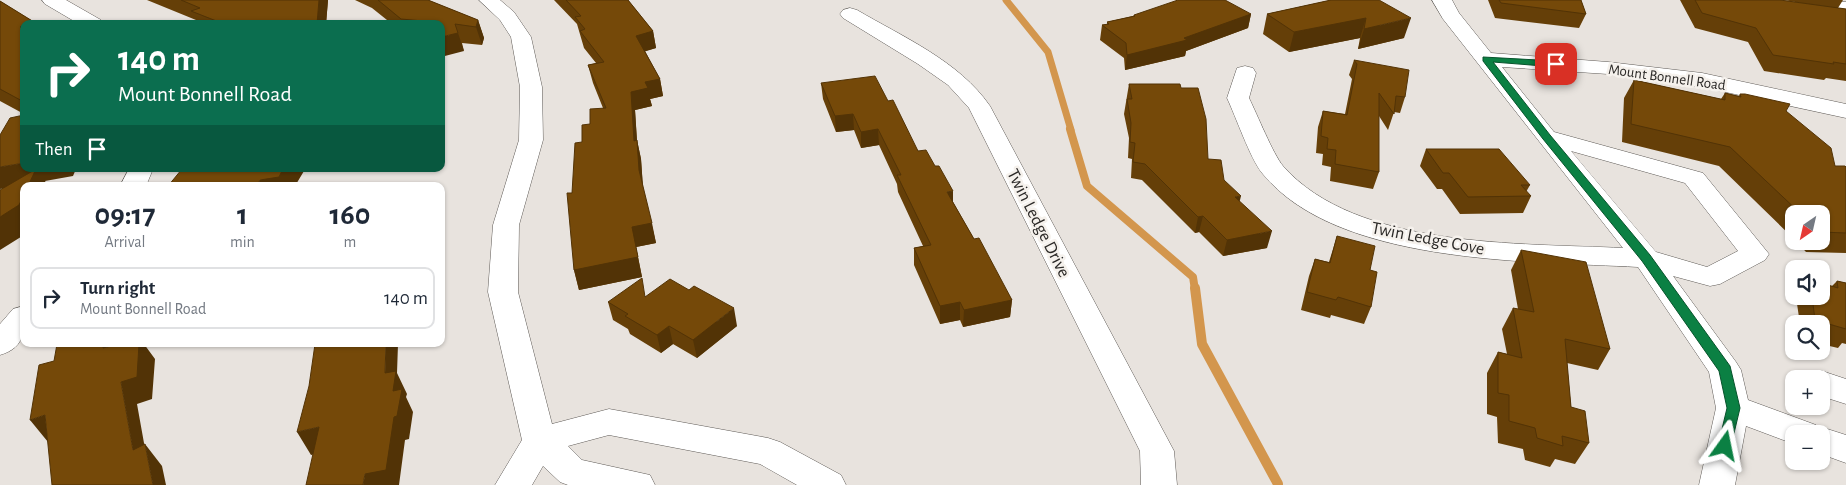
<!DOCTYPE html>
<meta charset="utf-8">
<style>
:root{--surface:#fff;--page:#f6f6f7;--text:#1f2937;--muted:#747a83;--line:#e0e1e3}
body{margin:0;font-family:"Alegreya Sans",sans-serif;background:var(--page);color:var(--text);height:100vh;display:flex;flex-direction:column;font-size:19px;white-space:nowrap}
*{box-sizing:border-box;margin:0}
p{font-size:16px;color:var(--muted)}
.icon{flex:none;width:28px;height:28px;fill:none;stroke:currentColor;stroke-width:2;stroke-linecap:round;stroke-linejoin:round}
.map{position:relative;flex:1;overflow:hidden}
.details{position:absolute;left:20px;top:182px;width:425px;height:165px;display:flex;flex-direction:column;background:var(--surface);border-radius:10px;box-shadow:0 1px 4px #0004}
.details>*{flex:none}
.guide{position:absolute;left:20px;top:20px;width:425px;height:152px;border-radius:10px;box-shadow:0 1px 4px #0004;background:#0b6e4f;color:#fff;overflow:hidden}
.needle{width:32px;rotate:214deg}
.fabs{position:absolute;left:1785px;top:205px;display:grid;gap:10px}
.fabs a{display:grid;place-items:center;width:45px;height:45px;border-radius:10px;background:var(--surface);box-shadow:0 1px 4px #0004;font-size:25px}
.pin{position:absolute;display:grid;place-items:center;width:42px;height:42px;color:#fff;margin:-21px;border-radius:10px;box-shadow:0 2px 8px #0006}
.me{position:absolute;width:55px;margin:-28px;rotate:12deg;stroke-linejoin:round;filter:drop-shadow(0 0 4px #0008)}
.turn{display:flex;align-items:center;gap:18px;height:105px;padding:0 15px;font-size:22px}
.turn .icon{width:65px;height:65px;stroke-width:2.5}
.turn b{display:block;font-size:35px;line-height:42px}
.then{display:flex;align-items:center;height:48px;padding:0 15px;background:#0003;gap:10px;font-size:19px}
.eta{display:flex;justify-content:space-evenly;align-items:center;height:85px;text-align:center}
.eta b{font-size:30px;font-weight:700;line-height:35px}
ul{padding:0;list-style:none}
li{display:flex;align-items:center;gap:15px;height:62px;margin:0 10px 8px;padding:0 5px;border:2px solid var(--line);border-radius:10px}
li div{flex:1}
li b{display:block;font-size:19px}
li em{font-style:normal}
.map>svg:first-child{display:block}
</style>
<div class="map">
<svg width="1846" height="485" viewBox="0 0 1846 485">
<rect width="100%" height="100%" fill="#e8e3de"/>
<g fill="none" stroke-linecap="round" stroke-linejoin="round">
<path stroke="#d3964d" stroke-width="7" d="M1006 0 1048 52 1071 130"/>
<path stroke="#d3964d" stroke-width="8" d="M1070 129 1087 186 1193 277 1195 290"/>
<path stroke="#d3964d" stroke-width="10" d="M1195 288 1202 344 1278 484"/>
<g stroke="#5f5b57" stroke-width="1">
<path id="minor" d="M42 0H66L101 20 104 24H79L45 4Z
M479 0H500L514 12 531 37 542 87 543 140 519 225 518 292 552 424 609 409 768 438 780 442 841 475 846 485H797L760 464 609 435 568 446 582 460 650 475 655 485H568L560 482 543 466 532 485H495L522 440 488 292 493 225 519 140 520 87 511 37 500 20Z
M1432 0H1452L1459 13 1491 53 1608 62 1702 73 1846 104V118L1702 87 1608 74 1502 67 1554 132 1703 173 1769 254 1765 260 1720 284 1710 286 1673 276 1736 362 1741 370 1748 400 1816 425 1818 428 1821 427 1846 435V463L1821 454V434H1794V444L1746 426 1735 485H1699L1716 408 1709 372 1638 267C1529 261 1336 265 1262 173 1250 158 1236 117 1227 98L1237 68 1245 66 1253 68 1256 73 1249 98C1257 114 1273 154 1283 166 1356 249 1521 243 1623 248L1443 19ZM1571 151 1685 183 1738 251 1707 267 1656 252Z
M1810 0 1846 2V14L1824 10Z
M850 8 857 10C903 37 959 61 990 106L1174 451 1177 485H1141L1140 451 969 108 948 85 918 64 843 18 840 14 843 10Z
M129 169H153L146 186H120Z
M24 306C24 329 27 347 0 355V324L13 309Z
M1822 371 1846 379V404L1821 396V379H1808L1811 375Z"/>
</g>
<use href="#minor" fill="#fff" fill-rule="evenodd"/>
</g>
<path fill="#653f08" d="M147 0H328L326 24H198L196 20Z
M355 0H428L478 20 484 38 482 45 462 43 464 51 441 24H392L372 8Z
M554 0H628L653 31 656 48 645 51 660 79 663 96 650 99 652 106 635 110 637 140 641 159 643 187 656 243 636 247 642 277 579 290 574 270 572 193 582 142 590 124 603 108 593 83 588 65 596 63 584 48 577 24Z
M1331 0 1404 38 1358 49 1360 38 1289 52 1263 34 1267 14Z
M1488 0H1581L1586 14 1579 28 1495 18Z
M1680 0H1780L1801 3 1784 0H1843L1838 8 1846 9V81L1826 78 1824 80 1764 71 1748 42 1695 28Z
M0 1 34 22 35 24H24V114L0 101Z
M1251 14 1248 28 1186 51 1185 56 1125 70 1124 58 1100 40 1102 25 1107 24V22L1133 16 1134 15Z
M1354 60 1405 97 1400 113 1394 112 1388 130 1379 116V172L1373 189 1330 181 1331 167 1322 165 1323 154 1316 153 1318 127 1323 111 1345 114 1352 79 1349 75Z
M1634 80 1721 99 1725 93 1739 96 1740 94 1786 111 1835 166 1846 167V253L1806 252 1796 241H1821V214H1794V239L1719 166 1622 142 1624 98Z
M821 83 888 101 918 151 953 202 974 239 1012 300 1010 317 963 327 960 320 940 324 914 265V248L923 246 898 192 897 184 879 145 861 148 854 130 836 132 823 99Z
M1129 84 1208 159 1239 201 1267 248 1223 256 1199 232 1195 233 1142 180 1131 178 1132 159 1128 158 1129 138 1124 114Z
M1426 149 1530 185 1526 192 1531 196 1523 213 1460 214 1442 189H1437L1420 166Z
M1337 236 1370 270 1371 307 1364 324 1331 315 1330 318 1301 310 1309 276 1315 259 1329 262Z
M1521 250 1610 349 1598 370 1567 363 1571 407 1589 443 1575 464 1555 459 1550 467 1525 460 1523 449 1498 443 1497 417 1487 414V373L1498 352 1507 354 1502 329 1513 308 1518 309 1511 270Z
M1837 281 1846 283V344L1842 343 1838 348 1821 344V324H1800L1796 297 1797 296H1821L1832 286Z
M608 302 737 326 697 358 673 344 661 353 630 334 628 329 613 320Z"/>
<path fill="#523306" d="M319 0H328L326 24H317Z
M1251 14 1248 28 1186 51 1185 56 1125 70 1127 55 1184 38Z
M1366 18 1360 38 1289 52 1294 32Z
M1411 18 1404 38 1358 49 1364 29Z
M478 20 484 38 482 45 476 27Z
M653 31 656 48 640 53 636 36Z
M458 33 464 51 441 57V37Z
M660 79 663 96 650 99 652 106 635 110 638 159 634 141 631 92 645 82Z
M853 114 854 130 836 132 835 116Z
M878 129 879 145 861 148V132Z
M637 140 641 159 643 189 639 170Z
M24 163V169H76L73 176 45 181 48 186H28L29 184 0 189V167Z
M283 169H303L304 171 295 186H257L260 180Z
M953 191V208L947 192Z
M24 195V235L0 250V217Z
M1241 196 1237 212 1235 197Z
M1203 216 1199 232 1195 233 1198 217Z
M652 223 656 243 636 247 642 277 579 290 574 270 632 227Z
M1272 231 1267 248 1223 256 1227 240Z
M1012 300 1010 317 963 327 964 310Z
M960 302V320L940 324V306Z
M734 308 737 326 697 358 693 340Z
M669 326 673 344 661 353 657 335Z
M104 344H121L103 348Z
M139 344H144L155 359 152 399 137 404 149 471 133 450 121 382Z
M386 344H398L397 373 407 394 406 397 413 412 409 439 405 440 399 485H363L385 373Z
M45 415 48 442 30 420Z
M319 427 332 450 311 455 297 432Z
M145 444 162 466 166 485H153Z"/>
<path fill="#754909" stroke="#523306" d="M181 0H319L317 24H224L191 11 200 8Z
M378 0H428L478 20 476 27 455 24 458 33 441 37V24H424L423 21 401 19Z
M566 0H628L653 31 636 36 660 79 645 82 648 88 631 92 634 141 637 140 639 170 652 223 632 227 638 257 574 270 567 193H572L575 143 582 142V125L590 124V109L606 108 588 65 604 62 580 31 585 29 575 17 581 16Z
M1178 0H1225L1251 14 1184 38 1187 40 1127 55 1126 43 1102 25 1109 24 1107 22 1135 16 1134 15Z
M1331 0H1379L1411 18 1364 29 1366 18 1294 32 1267 14Z
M1499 0H1581L1586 14 1501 3Z
M1695 0H1780L1846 9V64L1833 62 1834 64 1773 55 1756 28 1702 13Z
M0 1 34 22 28 24H24V25L20 27 24 29V102L0 89Z
M1354 60 1409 70 1405 97 1396 96 1394 114 1379 93V172L1335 164 1336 150 1327 149 1328 138 1321 136 1323 111 1347 115 1357 64Z
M875 76 888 101 893 100 918 151 926 150 935 166H939L953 191 947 192 974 239 979 238 1012 300 964 310 960 302 940 306 914 248 931 245 897 175H901L878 129 861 132 853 114 835 116 821 83Z
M1634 80 1725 100V93L1741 97 1740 94H1745L1790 104 1786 111 1831 148 1835 166H1845L1846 167V233L1821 232V214H1801L1730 147 1631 124Z
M1129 84H1180L1181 88H1198L1206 119 1208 159 1221 160 1224 180 1241 196 1235 197 1272 231 1227 240 1203 216 1198 217 1145 164 1133 162 1135 143 1130 142 1131 123 1127 99H1132Z
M24 115V163L0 167V135L10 118Z
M1426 149H1499L1530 185H1521L1531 196 1468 197 1449 173H1443Z
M36 169 28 186H24V195L19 205 0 217V190Z
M182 169H283L279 177 260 180 257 186H168Z
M1337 236 1375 246 1370 270 1377 272 1371 307 1338 297 1336 300 1307 292 1315 259 1330 263Z
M1521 250 1586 262 1610 349 1565 339 1571 407 1585 411 1589 443 1562 436 1563 446 1537 438 1535 428 1509 421V395L1498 393V352L1522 358 1513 308 1534 312Z
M642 278 645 297 670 279 689 290 694 286 734 308 693 340 669 326 657 335 625 316 628 314 608 302Z
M1837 281 1846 283V329L1815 320 1812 296H1821V283L1838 288Z
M57 344H104L103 348 119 344H139L137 377 121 382 133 450 145 444 153 485H52L45 415 30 420 39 365 54 361Z
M315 344H386L385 373 396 371 393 391 402 389 397 416 394 417 386 470 365 474 363 485H306L319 427 297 432 309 386Z"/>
<path fill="#0b8043" stroke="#07532c" d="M1483 57 1556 61 1560 64 1556 67 1493 62 1550 135 1650 255 1730 366 1740 408 1730 450H1720L1718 446 1727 408 1719 371 1642 261 1543 139 1483 61Z"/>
<g text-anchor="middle" stroke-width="5" stroke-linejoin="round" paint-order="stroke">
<g font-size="15" fill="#2b2927" stroke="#f5f1ec">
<text transform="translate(1667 77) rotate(8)" y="5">Mount Bonnell Road</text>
</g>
<g font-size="18" fill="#2b2927" stroke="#f5f1ec">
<text transform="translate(1039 223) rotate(63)" y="6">Twin Ledge Drive</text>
<text transform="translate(1428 238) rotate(11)" y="6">Twin Ledge Cove</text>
</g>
</g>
</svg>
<div class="fabs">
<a><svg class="needle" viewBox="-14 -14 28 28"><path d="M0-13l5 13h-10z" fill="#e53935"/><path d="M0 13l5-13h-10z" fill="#747a83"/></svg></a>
<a><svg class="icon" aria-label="sound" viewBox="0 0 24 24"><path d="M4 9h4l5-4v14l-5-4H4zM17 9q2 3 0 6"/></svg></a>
<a><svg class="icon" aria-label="search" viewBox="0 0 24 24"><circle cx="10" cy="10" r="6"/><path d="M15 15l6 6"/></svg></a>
<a>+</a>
<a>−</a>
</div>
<div class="pin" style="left:1556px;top:64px;background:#d93025"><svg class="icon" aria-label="arrive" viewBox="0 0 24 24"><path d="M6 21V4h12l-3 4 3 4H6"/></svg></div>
<svg class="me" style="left:1725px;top:446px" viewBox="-20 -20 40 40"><path d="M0-17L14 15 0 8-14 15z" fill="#0b8043" stroke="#fff" stroke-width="4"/></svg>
<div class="guide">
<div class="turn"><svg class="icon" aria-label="right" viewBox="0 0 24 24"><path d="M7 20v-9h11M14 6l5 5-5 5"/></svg><div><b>140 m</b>Mount Bonnell Road</div></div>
<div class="then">Then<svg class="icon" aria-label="arrive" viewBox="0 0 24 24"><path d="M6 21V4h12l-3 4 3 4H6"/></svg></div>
</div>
<section class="details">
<div class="eta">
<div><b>09:17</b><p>Arrival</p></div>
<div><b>1</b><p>min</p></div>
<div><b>160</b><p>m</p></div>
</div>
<ul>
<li><svg class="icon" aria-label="right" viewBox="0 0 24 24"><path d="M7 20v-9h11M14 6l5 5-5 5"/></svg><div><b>Turn right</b><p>Mount Bonnell Road</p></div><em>140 m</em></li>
</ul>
</section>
</div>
